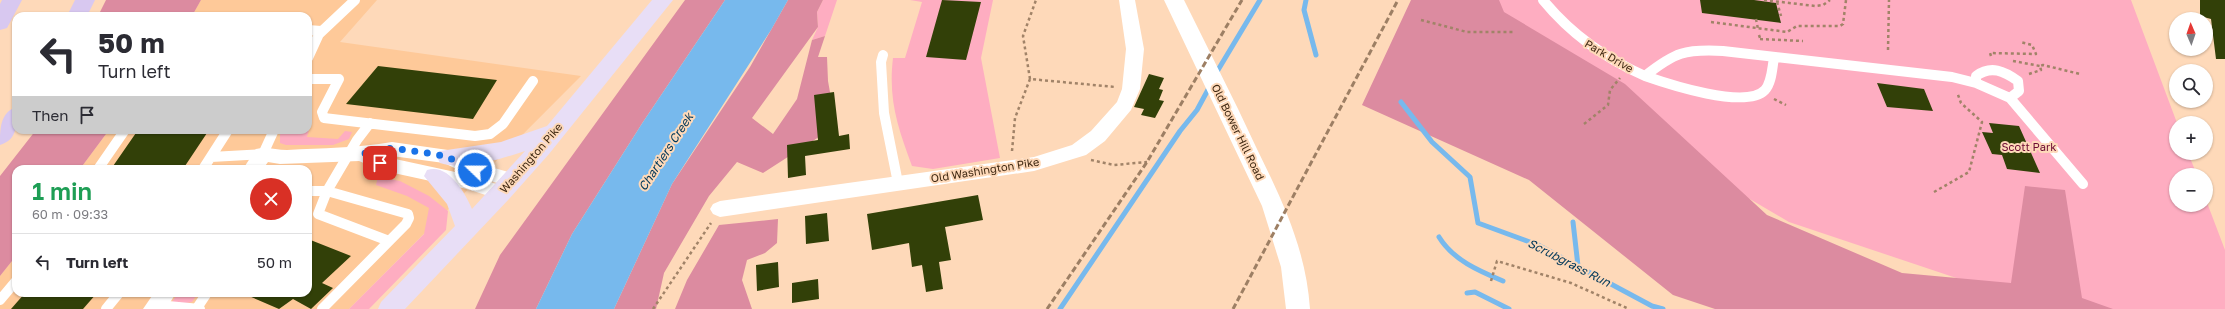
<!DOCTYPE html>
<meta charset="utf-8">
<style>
:root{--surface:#fff;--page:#f7f7f7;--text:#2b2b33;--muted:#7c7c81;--line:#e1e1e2}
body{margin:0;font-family:"Golos Text",sans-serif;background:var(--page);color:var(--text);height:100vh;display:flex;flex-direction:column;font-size:15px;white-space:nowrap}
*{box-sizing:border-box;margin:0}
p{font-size:13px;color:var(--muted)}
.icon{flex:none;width:22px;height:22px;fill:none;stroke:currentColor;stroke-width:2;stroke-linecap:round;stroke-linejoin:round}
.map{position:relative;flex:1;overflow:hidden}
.details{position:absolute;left:12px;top:165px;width:300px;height:132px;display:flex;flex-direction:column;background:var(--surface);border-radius:12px;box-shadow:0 1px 3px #0004}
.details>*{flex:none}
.banner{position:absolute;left:12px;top:12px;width:300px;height:122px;border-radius:12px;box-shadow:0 1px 3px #0004;background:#fff;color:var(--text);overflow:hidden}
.needle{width:26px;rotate:358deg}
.tools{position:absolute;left:2169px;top:12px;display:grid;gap:8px}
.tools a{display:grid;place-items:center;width:44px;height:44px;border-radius:50%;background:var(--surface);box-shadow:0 1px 3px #0004;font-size:20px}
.pin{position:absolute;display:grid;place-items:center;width:34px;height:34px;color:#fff;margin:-17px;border-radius:8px;box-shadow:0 2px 6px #0006}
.me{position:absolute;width:44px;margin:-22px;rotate:292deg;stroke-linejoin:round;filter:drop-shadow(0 0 3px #0008)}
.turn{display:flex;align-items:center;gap:14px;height:84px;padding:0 20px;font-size:18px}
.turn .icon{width:52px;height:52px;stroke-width:2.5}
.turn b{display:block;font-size:28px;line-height:34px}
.then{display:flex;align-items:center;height:38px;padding:0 20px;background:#0003;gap:8px;font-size:15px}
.round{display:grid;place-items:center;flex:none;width:42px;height:42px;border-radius:21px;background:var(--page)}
.summary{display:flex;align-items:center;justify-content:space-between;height:68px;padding:0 20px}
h1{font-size:24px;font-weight:600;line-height:30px;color:#1e9e55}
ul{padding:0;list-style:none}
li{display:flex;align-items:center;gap:12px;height:56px;padding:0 20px;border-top:1px solid var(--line)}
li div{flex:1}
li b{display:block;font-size:15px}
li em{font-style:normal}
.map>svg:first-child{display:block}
</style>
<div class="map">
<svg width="2225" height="309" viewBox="0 0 2225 309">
<rect width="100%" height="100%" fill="#fed9b9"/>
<path fill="#fec999" d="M201 0H377L340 42 581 76 349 309H0V276L16 256V293H308V169H80L109 130H308V16H192Z"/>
<path fill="#feadc1" d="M823 0H837L825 36 812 40 818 27 817 12Z
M910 0H993L981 58 1000 158 933 169 912 166C898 128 888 100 893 58H905L922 2Z
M1441 0H2131L2177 123 2176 153H2188L2197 175H2176V205H2206V200L2225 250V309H2049L1789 222 1435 14Z
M308 119H312L307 137 338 139 345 131 352 132 349 139 333 145H286L280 143V135L282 130H308Z
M378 177 400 181 429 196 448 211 446 230 369 309H349L424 234 429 208 407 196 376 185Z
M178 293H198L192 302 181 304 172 302Z"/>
<path fill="#dc8ba0" d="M106 0H201L192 16H98Z
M685 0H725L643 122 572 234 536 309H475L500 255Z
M788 0H823L817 12 818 27 752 118 773 134 797 99 812 40 825 36 818 57H827L828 81 836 126 763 173 737 162 709 196 664 273 656 309H614L672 184 750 67Z
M1411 0H1499L1504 12 1625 84 1767 215 1902 273 2011 283 2025 186 2065 190 2082 298 2113 309H1715L1673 295 1529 180 1362 105Z
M36 130H109L80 169H16V256L0 276V176Z
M778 219 777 243 765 253 747 260 742 280 752 309H675L687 280 719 225Z"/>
<path fill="#77b9ed" d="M725 0H788L771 30 672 184 614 309H536L572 234 643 122Z"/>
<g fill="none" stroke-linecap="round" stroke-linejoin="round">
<path stroke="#77b9ed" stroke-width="5" d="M1306 0 1304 10 1316 55
M1215 75 1260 0
M1401 102 1432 142 1470 177 1478 223 1538 245 1652 306 1663 309
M1573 222 1578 266
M1439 237C1453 260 1479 271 1503 281
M1467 293 1475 292 1509 309
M1060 309 1180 131 1197 110 1210 86"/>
</g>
<path fill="#324008" d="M942 0 981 2 966 60 926 57Z
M1700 0H1754L1776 3 1781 23 1702 13Z
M2200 0H2225V59H2216L2211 19 2200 16Z
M378 66 497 80 473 119 346 104Z
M1149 74 1164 78 1159 89 1163 90 1159 100 1164 101 1155 118 1141 115 1144 109 1134 107Z
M1877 83 1924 89 1933 111 1887 107Z
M834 92 839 136 849 134 850 149 805 156 806 175 788 178 787 145 818 140 814 95Z
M1989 123 2019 126 2040 173 2007 169 2002 155 1992 154 1982 132 1993 133Z
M138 130H209L183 169H111Z
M978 195 983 220 945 227 951 260 939 262 943 289 926 292 922 265 912 267 909 243 872 250 867 214Z
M827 213 829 241 806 244 805 216Z
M308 239 351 256 322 283 333 288 311 309 293 299 279 309 242 293H308Z
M778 262 779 287 757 291 756 265Z
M818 279 819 299 792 303V283Z
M25 293H97L83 309H11Z"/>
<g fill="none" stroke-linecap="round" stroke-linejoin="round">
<path stroke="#a18368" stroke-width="2.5" stroke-dasharray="3 3" stroke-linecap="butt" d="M1764 0 1815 6 1823 5 1830 0
M1777 2 1781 16
M1756 19 1758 29
M1421 20 1467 32H1514
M1711 22 1787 32 1797 26H1840L1843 24 1846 0
M1759 35 1760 38
M1760 39 1803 41
M1888 50 1889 0
M1991 56 1990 53 2036 54 2032 45 2020 42
M2013 61 2040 66
M2029 74 2041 70 2040 66 2043 65 2080 74
M1030 79 1023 36 1036 0
M1774 99 1786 105
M1584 124 1608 105 1610 90 1620 78
M1012 151 1015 118 1030 79 1115 87
M1091 160 1114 165 1147 162
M1934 192 1969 172 1982 122 1961 103 1957 92
M1491 281 1497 261 1571 283 1629 309
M653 309 711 223"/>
<path stroke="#fff" stroke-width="10" d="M1543 0C1571 34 1604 58 1645 76
M308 30 321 31
M883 55 881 62 884 113 898 183
M308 58 319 34 355 0
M1774 58C1772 68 1772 82 1765 90 1746 110 1668 84 1645 76 1675 52 1685 49 1723 51L1952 77 1976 83 2010 98 2083 184
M308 79H339L322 112 324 118 475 136 490 134 503 124 533 81
M1976 83V76C1991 65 2004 71 2018 81L2019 91 2010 98
M211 157 263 154 274 130
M98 169 125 130
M203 169 228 130
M308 191H327L318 214 389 241
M0 300 16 281
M157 305 200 309
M197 308 207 293
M106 309 119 293
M322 309 406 224 409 218 408 214 327 191 357 140 370 123"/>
<path fill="#fff" fill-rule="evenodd" d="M1119 0H1135L1144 49 1140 89 1131 110 1105 141 1086 155 1034 171 720 217 713 214 710 209 713 204 720 201 1034 157 1072 145 1091 131 1117 102 1122 89 1126 49Z
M392 142 448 150 470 161 519 175 522 180 519 185 512 187 469 175 508 188 511 193 508 198 501 200 467 189 380 170 359 161 280 164 268 162 263 169H243L256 149C266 146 276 150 287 150 322 148 357 148 392 142ZM392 156 444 163 469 175 386 157Z
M154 293H176L166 309H143Z"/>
<path fill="#fff" fill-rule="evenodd" d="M1164 0H1184C1208 49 1233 97 1256 147 1282 200 1306 249 1310 309H1286L1281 267 1262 206Z"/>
<path fill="#e8def6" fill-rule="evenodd" d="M652 0H673L549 154 509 199 405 309H378L381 302 455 226 447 204 424 176 427 170C448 163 465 192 472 209L525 151C500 159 466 171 440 163L437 157 440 151 501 142 547 126Z"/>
<path fill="#d8c8f0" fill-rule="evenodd" d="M2 0H22L7 28 0 30V4Z
M75 0H95L87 16H67Z
M16 107C16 124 19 139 0 145 0 129 0 113 16 107Z"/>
<path stroke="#9d7f64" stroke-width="3" stroke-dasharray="6 3" stroke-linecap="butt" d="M1047 309 1147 162 1242 0
M1233 309 1398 0"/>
</g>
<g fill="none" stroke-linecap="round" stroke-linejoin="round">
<path stroke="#1a73e8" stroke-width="7" stroke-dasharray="0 12.6" d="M380 163 361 154 392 148 428 153 448 157 464 166 475 170"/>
</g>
<g text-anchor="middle" stroke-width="4" stroke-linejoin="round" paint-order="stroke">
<g font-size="11" fill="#3f2812" stroke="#fed9b9">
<text transform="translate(1609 56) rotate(30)" y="4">Park Drive</text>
<text transform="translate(1238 132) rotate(64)" y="4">Old Bower Hill Road</text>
<text transform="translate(531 158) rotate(-49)" y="4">Washington Pike</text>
<text transform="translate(985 170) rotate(-9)" y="4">Old Washington Pike</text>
</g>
<g font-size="11" fill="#6c0b33" stroke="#fed9b9">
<text x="2029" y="151">Scott Park</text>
</g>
<g font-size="12" font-style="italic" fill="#013759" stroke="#fed9b9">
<text transform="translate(666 152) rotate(-57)" y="4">Chartiers Creek</text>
<text transform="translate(1569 263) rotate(27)" y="4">Scrubgrass Run</text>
</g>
</g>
</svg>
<div class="tools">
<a><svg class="needle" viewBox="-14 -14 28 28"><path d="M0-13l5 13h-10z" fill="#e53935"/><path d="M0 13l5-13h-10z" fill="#7c7c81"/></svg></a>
<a><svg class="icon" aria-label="search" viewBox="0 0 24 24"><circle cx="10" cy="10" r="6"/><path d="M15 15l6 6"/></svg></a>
<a>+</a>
<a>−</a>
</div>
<div class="pin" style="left:380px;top:163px;background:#d93025"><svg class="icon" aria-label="arrive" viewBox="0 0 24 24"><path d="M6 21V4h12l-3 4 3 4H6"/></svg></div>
<svg class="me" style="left:475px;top:170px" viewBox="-20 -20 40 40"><circle r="17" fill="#1a73e8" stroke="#fff" stroke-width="3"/><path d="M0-11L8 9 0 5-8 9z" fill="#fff"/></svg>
<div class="banner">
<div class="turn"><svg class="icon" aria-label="left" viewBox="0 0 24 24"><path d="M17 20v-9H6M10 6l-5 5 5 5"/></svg><div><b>50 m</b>Turn left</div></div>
<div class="then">Then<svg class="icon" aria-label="arrive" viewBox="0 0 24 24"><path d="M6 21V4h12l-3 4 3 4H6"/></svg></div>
</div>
<section class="details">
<div class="summary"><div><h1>1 min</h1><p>60 m · 09:33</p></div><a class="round" style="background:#d93025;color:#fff"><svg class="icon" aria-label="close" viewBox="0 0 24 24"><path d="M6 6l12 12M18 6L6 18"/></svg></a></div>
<ul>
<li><svg class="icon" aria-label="left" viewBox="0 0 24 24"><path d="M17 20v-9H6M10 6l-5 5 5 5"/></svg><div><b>Turn left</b></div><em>50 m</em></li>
</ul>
</section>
</div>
